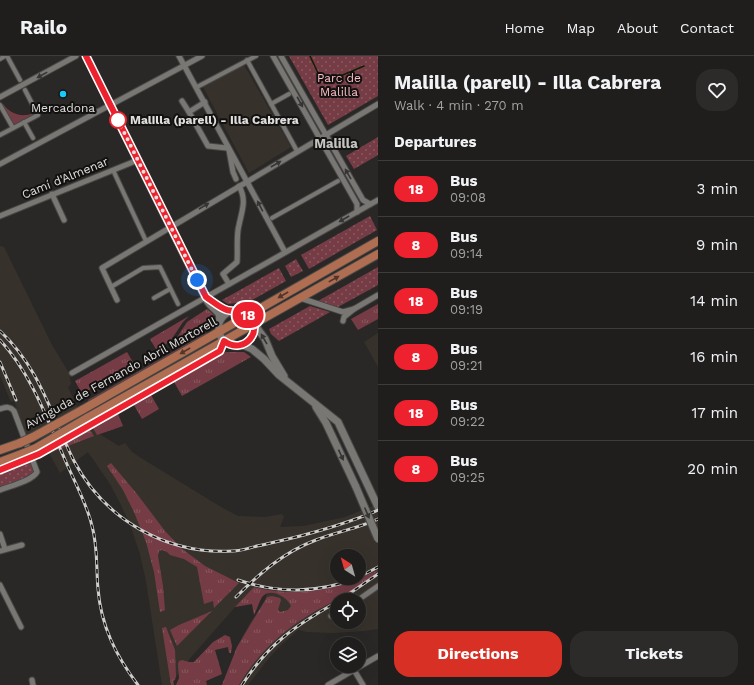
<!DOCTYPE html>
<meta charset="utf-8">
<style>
body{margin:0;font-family:"Work Sans",sans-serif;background:#2d2b29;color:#f1f3f6;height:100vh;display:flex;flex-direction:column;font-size:15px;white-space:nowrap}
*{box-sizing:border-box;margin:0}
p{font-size:13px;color:#a2a2a3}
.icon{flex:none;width:22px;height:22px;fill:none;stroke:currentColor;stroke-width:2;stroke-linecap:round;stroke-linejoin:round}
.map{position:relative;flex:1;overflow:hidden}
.sheet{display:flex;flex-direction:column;background:#201e1c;width:376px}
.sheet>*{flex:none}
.badge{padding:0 8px;border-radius:13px;font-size:14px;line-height:26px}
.needle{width:26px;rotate:323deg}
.fabs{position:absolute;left:330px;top:493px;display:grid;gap:8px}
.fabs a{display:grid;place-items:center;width:36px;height:36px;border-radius:50%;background:#201e1c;box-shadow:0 4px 16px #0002,0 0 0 1px #3d3c3b;font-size:20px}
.you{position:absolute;width:20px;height:20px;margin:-10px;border:3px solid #fff;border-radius:50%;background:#1a73e8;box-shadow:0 0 0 6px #1a73e833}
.map>.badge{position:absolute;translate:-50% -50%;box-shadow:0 0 0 2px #fff}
h2{padding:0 16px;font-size:15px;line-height:36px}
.round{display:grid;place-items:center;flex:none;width:42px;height:42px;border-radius:16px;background:#2d2b29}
.head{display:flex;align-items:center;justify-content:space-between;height:68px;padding:0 16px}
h1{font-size:19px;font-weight:700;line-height:30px}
.button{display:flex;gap:8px;margin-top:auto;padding:8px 16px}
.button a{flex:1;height:46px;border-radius:16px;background:#d93025;color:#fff;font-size:16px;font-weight:700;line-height:46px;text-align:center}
.button a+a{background:#2d2b29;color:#f1f3f6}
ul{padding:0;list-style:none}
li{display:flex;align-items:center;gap:12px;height:56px;padding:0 16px;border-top:1px solid #3d3c3b}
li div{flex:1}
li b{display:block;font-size:15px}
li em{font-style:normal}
li .badge{min-width:44px;font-weight:700;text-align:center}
header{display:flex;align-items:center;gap:24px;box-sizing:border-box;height:56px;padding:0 20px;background:#201e1c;border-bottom:1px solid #3d3c3b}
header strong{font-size:19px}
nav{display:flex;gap:22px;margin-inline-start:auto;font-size:14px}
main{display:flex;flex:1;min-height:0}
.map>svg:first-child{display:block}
</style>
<header>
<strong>Railo</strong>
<nav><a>Home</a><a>Map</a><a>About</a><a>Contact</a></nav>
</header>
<main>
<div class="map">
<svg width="378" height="629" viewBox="0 0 378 629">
<defs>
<pattern id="grass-tufts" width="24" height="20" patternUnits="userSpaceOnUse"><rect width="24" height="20" fill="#763c46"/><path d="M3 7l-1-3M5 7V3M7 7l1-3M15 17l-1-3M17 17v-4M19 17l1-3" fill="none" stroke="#895860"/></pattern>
<pattern id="park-dots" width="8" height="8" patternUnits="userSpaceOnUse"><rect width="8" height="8" fill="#763c46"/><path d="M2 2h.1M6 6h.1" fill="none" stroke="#895860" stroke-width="1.8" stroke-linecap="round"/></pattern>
</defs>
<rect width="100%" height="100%" fill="#2a2826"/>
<g fill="#36322b" fill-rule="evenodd">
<polygon points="244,9 291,91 249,117 203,31"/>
<path d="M0 190 4 191 52 289 69 317 71 328 68 331 75 347 86 363 101 379 119 390 125 387 132 396 141 402 221 451 238 460 265 461 282 458 284 461 280 471 304 470 345 461 375 449 378 451V573L364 575 334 577 307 576 298 574 280 590 269 602 248 629H222L237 591 250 567 265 545 267 536 235 551 192 600 173 625 174 629H162L146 525 140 498 131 471 121 449 110 428 88 396 60 417 36 374 27 379 14 345 11 346 0 320ZM337 500H359V522H337ZM337 544H359V566H337Z"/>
<polygon points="378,277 378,311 364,286"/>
</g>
<g fill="url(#grass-tufts)">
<path d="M3 48C8 55 16 60 26 59 29 59 33 57 35 57L34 59 14 69 13 68 2 49Z"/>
<polygon points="378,248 378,263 358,274 351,263"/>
<polygon points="207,253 214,259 212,265 208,269 169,291 176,283 187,266"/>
<polygon points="189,260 183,266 171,284 157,295 150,283"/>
<polygon points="206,277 208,278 89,346 88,344"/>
<polygon points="127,296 134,308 82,338 75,325"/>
<polygon points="226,296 244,296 251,301 182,340 174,326"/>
<polygon points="151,339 159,353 142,363 134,349"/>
<polygon points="118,358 123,370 97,379 93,372"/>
<polygon points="90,374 94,380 52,396"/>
<polygon points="111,407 137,438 165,475 181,492 205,510 239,527 214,552 213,545 204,548 197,511 184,503 170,499 167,496 162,494 159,495 158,500 163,530 165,554 160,556 154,516 146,486 134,456 123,434 107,410"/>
<path d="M378 514C365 530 332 546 314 556 283 574 256 599 239 629H222L237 591 267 541 272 540 280 542 281 544 278 554 280 556 288 554 291 550C287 540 269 531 262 541 259 546 257 553 254 559L252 548 235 551 254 531C299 542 337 534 378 514Z"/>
<polygon points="212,555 177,590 170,574 179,569"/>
<polygon points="166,571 175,594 176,620 175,624 173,625 174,629 171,629 162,572"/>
<polygon points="225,579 230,581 232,590 231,597 229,597 228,591 215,594 222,618 206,625 207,629 176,629 179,622 178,608 179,605 182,604 189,606 194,606 213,586"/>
</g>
<g fill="url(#park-dots)">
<polygon points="289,0 378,0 378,40 328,69"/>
<polygon points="378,81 378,99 354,113 346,100"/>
<polygon points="370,160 377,174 309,213 301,199"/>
<polygon points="296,203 303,215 291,221 285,210"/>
<polygon points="378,211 378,229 338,251 318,245"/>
<polygon points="279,212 286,225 245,248 236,247 228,248 222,244"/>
<polygon points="310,250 330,256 279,285 271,278 269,273"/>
<polygon points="31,404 35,415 33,421 0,433 0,415"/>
</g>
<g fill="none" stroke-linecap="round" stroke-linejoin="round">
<g stroke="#0f1e03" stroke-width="1.5">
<polyline points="310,0 318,17"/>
<polyline points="324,27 364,10"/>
</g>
<defs>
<g id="pedestrian">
<polyline points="7,0 20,24"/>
<polyline points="0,3 5,0"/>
<polyline points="247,4 297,95"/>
<polyline points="197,31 256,0"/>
<polyline points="271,48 289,38"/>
<polyline points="0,49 13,72"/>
<polyline points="24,66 33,82"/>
<polyline points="0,79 38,59 25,34"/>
<polyline points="113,114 146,185"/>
<polyline points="272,162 338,125"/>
<polyline points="111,231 143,212 160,211 178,248"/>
<polyline points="154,242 170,233"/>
</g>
<g id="minor">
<polyline points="179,0 285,196"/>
<polyline points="273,0 357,148 357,156"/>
<polyline points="281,0 363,144 370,148"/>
<polyline points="0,41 76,0"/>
<polyline points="182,45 189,56"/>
<polyline points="205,46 189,56 208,90 227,92 229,94 233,116 236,123"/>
<polyline points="0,108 202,0"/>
<polyline points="52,138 64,164"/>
<polyline points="0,160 138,104"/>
<path d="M229 228 223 218 237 206C238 195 236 179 239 169 242 154 247 144 239 130"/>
<polyline points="300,242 343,256 354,253"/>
<polyline points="117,244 102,212 378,48"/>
<polyline points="343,265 344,261 354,253 378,239"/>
<polyline points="72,317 378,144"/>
<path d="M0 353C6 351 10 350 14 355L37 416C32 425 10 430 0 434"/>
<polyline points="0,478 5,493"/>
<polyline points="0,495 22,489"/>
<polyline points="0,529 21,571"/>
<polyline points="358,544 378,530"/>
<polyline points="331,560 337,557"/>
<polyline points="354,614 363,629"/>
<polyline points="32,624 33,629"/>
<polyline points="328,629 378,600"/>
</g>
<g id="tertiary">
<path d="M86 0 202 235C204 239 206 243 208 246 211 251 216 253 219 258 221 263 218 268 219 273 219 283 227 290 237 290 242 290 247 287 250 283 266 263 230 240 219 267"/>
<polyline points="211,245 224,253 234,255"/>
<polyline points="254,268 265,283 272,300 284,320"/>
<polyline points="243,289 252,293 264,303 279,319 338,366 378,451"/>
<polyline points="316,351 326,367 356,431"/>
</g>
<g id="primary">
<polyline points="82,354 378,185"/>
<polyline points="87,362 378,198"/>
<polyline points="0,394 20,387"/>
<polyline points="0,406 24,397"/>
</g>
</defs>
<use href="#pedestrian" stroke="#484745" stroke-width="6"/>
<use href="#minor" stroke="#484745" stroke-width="7"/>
<use href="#tertiary" stroke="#484745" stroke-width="9"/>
<use href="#primary" stroke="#484745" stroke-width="10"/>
<use href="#pedestrian" stroke="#797774" stroke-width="4"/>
<use href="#minor" stroke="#797774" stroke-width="5"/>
<use href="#tertiary" stroke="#797774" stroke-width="7"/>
<use href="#primary" stroke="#af6d52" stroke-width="8"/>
<defs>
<g id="rail">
<path d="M0 275C40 312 51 359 74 405 105 464 167 499 233 495 241 495 249 492 257 490 272 487 288 483 304 479 329 472 354 465 378 454"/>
<path d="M0 284C32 319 47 363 66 406 75 427 87 448 92 470 98 491 96 512 98 533 101 570 116 600 138 629"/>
<polyline points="0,306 16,344"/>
<polyline points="359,521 378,511"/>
<path d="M238 524C276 537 318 538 356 522"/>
<path d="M236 541C260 517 284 496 316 484 337 476 358 472 378 463"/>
<polyline points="340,544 378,518"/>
<path d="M242 629C268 588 296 569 337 546"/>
</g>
</defs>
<use href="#rail" stroke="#cecdcc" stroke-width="3"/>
<use href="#rail" stroke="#121110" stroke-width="1.5" stroke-dasharray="4.5" stroke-linecap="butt"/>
<defs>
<polyline id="tertiary-bridge" points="356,431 378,483"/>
<g id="primary-bridge">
<polyline points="20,387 33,381 82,354"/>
<polyline points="24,397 36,392 87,362"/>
</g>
</defs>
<use href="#tertiary-bridge" stroke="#484745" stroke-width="9" stroke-linecap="butt"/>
<use href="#primary-bridge" stroke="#484745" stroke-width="10" stroke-linecap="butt"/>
<use href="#tertiary-bridge" stroke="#797774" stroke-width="7"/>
<use href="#primary-bridge" stroke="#af6d52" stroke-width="8"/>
</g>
<defs><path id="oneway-solid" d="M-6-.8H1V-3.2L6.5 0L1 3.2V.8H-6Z"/></defs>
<g fill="#363533">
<use href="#oneway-solid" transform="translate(42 19) rotate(151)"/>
<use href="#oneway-solid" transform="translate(300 46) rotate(61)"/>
<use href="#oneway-solid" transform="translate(276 108) rotate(-30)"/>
<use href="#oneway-solid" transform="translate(348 118) rotate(-120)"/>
<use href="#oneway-solid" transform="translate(204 150) rotate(-31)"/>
<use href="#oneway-solid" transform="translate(260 150) rotate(-118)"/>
<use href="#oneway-solid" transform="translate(344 163) rotate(150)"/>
<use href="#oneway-solid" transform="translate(264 283) rotate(-120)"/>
<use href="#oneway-solid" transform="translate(341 399) rotate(65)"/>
<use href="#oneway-solid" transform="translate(367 457) rotate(67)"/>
</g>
<g fill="#51362a">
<use href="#oneway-solid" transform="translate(334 223) rotate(-29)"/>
<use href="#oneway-solid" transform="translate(283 239) rotate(150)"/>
<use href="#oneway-solid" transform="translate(185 295) rotate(150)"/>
</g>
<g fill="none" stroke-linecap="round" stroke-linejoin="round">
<defs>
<path id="line" d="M0 414 39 398 171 323 220 295 224 285C244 300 265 274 248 259 242 254 235 256 227 254 220 252 212 245 206 241L86 0"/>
</defs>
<use href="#line" stroke="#fff" stroke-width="9"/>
<use href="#line" stroke="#ed222e" stroke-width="6"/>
<polyline stroke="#e0dfde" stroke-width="4" stroke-dasharray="0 7.2" points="118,64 197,224"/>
</g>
<circle fill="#17cafb" stroke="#121110" stroke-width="1.5" cx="63" cy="38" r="4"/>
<circle fill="#fff" stroke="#ed222e" stroke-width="2" cx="118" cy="64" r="8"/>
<g text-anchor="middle" stroke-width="4" stroke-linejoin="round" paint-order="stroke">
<g font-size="12" fill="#fcbfc7" stroke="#121110">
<text x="339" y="26">Parc de<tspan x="339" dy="14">Malilla</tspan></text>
</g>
<g font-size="12" fill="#e0dfde" stroke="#121110">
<text x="63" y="56">Mercadona</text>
</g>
<g font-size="12" font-weight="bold" fill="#e0dfde" stroke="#121110" text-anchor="start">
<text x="130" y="68">Malilla (parell) - Illa Cabrera</text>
</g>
<g font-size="12" fill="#e0dfde" stroke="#121110">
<text transform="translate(65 122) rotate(-22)" y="4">Camí d'Almenar</text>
<text transform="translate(121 317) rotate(-29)" y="4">Avinguda de Fernando Abril Martorell</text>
</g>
<g font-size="13" font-weight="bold" fill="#c6c4c1" stroke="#121110">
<text x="336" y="92">Malilla</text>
</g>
</g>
</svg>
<div class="fabs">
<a><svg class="needle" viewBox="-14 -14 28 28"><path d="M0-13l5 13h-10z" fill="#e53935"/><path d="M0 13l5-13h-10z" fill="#a2a2a3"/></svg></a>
<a><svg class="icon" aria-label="locate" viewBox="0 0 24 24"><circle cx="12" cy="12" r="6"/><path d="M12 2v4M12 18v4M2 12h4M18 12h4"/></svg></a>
<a><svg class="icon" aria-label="layers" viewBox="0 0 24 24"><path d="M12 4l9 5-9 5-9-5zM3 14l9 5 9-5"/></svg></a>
</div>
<div class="you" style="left:197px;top:224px"></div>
<b class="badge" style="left:248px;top:259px;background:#ed222e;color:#fff">18</b>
</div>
<section class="sheet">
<div class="head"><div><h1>Malilla (parell) - Illa Cabrera</h1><p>Walk · 4 min · 270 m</p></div><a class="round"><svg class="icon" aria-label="heart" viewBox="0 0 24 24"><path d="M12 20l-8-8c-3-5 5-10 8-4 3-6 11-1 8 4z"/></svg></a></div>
<h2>Departures</h2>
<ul>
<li><span class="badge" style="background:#ed222e;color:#fff">18</span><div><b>Bus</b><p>09:08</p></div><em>3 min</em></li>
<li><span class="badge" style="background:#ed222e;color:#fff">8</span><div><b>Bus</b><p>09:14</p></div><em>9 min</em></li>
<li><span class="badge" style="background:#ed222e;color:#fff">18</span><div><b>Bus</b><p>09:19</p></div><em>14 min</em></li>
<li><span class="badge" style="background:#ed222e;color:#fff">8</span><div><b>Bus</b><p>09:21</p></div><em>16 min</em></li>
<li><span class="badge" style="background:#ed222e;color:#fff">18</span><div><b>Bus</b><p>09:22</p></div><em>17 min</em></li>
<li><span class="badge" style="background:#ed222e;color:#fff">8</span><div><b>Bus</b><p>09:25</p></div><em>20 min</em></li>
</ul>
<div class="button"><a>Directions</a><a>Tickets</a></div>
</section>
</main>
